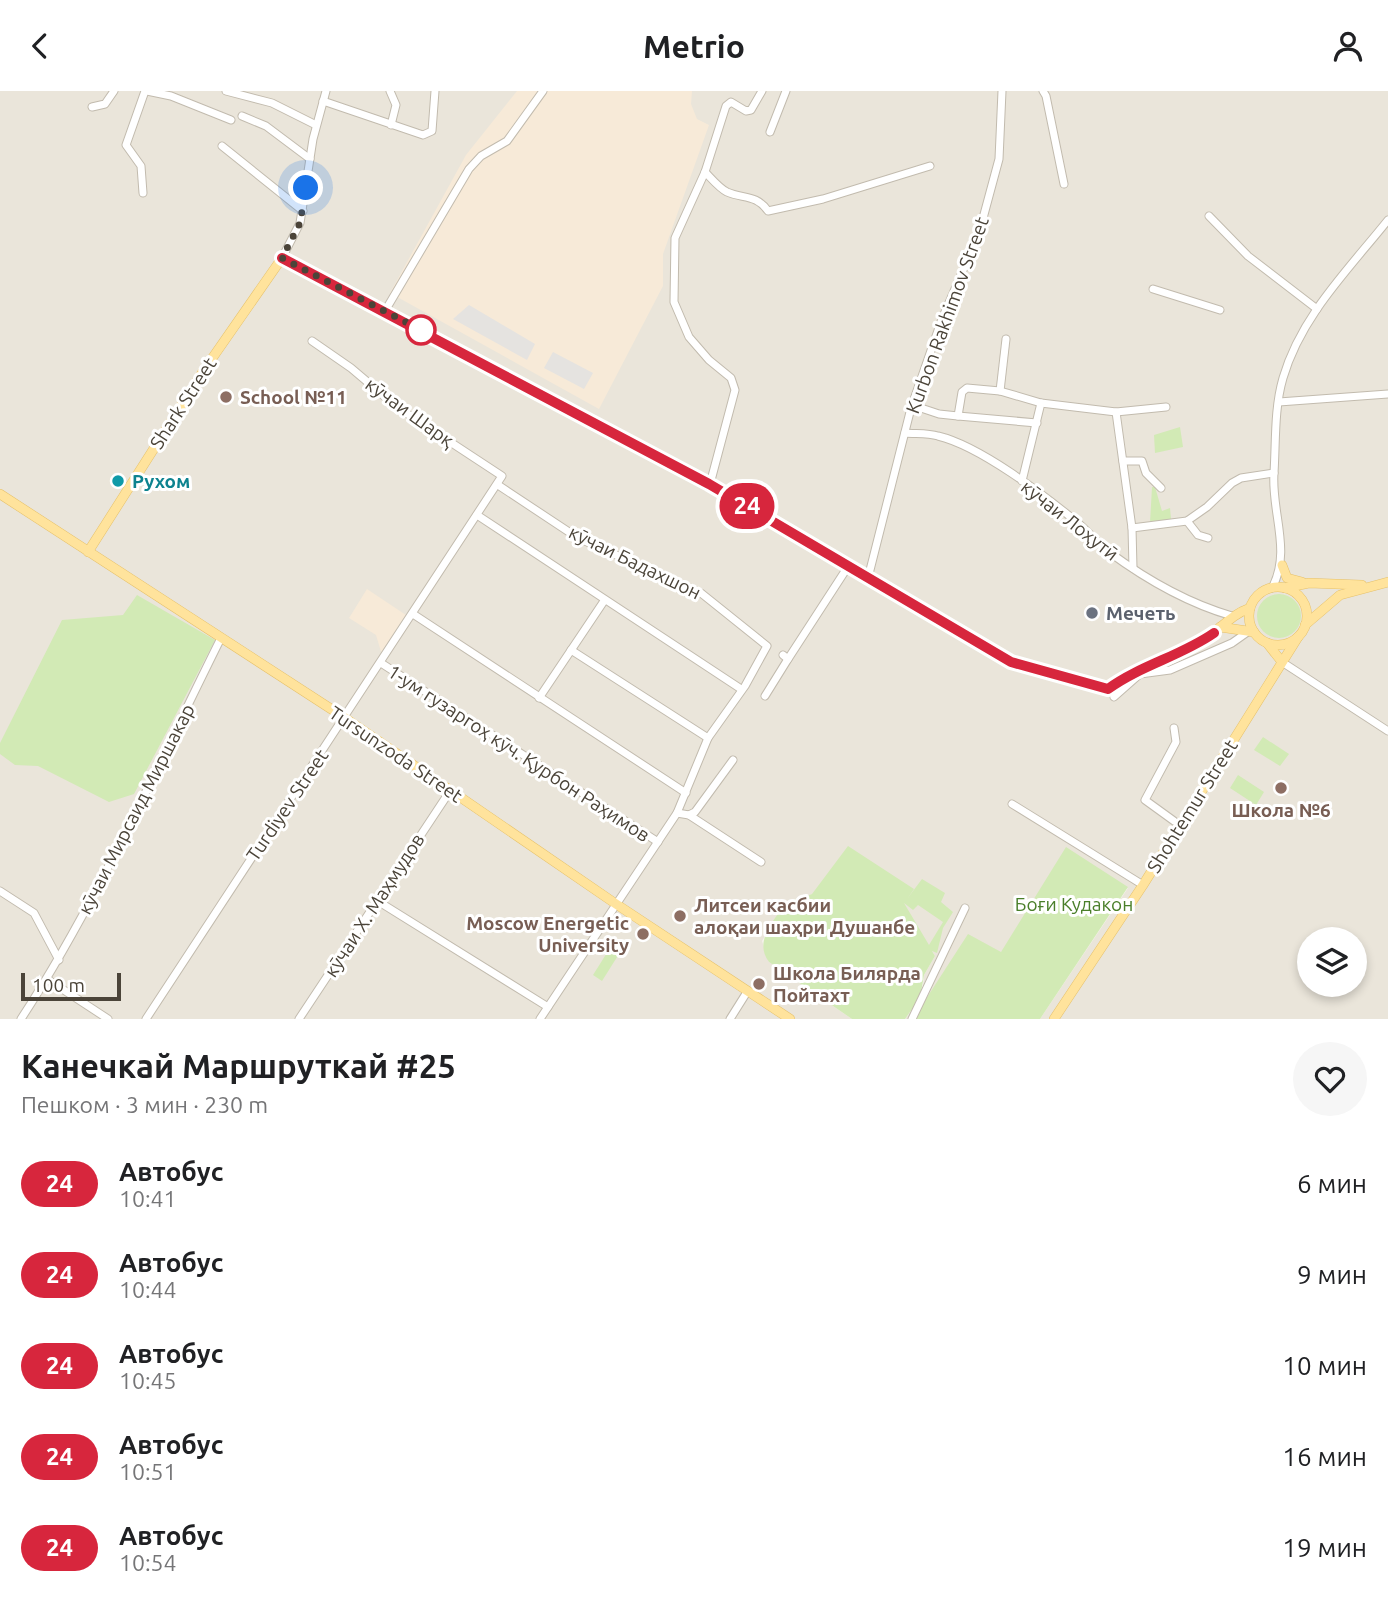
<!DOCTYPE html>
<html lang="ru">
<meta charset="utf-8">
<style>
body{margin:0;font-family:Ubuntu,sans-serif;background:#f6f6f6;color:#202124;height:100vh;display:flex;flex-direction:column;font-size:26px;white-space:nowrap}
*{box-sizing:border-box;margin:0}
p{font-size:23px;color:#757577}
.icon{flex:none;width:38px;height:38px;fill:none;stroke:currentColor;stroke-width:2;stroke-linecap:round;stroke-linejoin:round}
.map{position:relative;height:928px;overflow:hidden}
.drawer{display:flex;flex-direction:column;background:#fff;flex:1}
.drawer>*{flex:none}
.badge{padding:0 14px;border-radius:23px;font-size:24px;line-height:46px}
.fabs{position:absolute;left:1297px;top:836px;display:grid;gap:14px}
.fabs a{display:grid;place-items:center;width:70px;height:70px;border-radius:50%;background:#fff;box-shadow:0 4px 10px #0003;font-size:35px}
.scale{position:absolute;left:21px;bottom:18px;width:100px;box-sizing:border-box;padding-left:7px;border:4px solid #4b4439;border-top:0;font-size:19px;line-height:24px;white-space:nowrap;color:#4b4439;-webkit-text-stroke:5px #fff;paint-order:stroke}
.you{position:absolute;width:35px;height:35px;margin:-18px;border:5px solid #fff;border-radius:50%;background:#1a73e8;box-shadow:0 0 0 10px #1a73e833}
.map>.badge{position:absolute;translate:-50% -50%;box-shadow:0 0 0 4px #fff}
.round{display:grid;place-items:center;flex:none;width:74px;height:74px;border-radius:37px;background:#f6f6f6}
.head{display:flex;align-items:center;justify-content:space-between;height:119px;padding:0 21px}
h1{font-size:33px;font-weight:600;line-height:52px}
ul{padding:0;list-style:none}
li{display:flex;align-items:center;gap:21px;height:91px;padding:0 21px}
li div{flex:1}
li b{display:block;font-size:26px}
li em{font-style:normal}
li .badge{min-width:77px;font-weight:700;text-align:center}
header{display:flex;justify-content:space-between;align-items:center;height:91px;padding:0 21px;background:#fff;font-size:32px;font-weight:600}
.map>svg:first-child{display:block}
</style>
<header><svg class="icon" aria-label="back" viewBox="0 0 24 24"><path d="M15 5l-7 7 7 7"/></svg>Metrio<svg class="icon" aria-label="person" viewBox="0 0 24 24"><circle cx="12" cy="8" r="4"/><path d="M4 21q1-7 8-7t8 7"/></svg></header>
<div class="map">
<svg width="1388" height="928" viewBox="0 0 1388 928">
<rect width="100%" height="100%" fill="#f6f3ec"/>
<path fill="#eae5da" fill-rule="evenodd" d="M0 0H1388V928H1040L1128 797 1001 861 913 928H905L914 916 923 897 924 884 935 865 903 813 812 803 786 811 762 850 769 871 852 928H0ZM1309 849H1354V894H1309Z"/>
<g fill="#f7ead8">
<polygon points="517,0 692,0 691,13 697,28 709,34 663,163 663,195 599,318 390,202 466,64"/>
<polygon points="367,498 406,524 382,564 376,544 349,527"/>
</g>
<g fill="#d2eab5" fill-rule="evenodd">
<polygon points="1180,336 1183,356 1155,362 1154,344"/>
<polygon points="1152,396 1155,396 1162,420 1170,417 1171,428 1150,432"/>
<circle cx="1279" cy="525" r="22"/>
<polygon points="137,504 215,549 134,703 109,711 38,675 15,674 0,663 0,652 62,529 123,524"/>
<polygon points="1263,646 1289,663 1280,675 1254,659"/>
<polygon points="1238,684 1264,701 1256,714 1230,697"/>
<path d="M848 755 914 798 907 808 922 788 945 802 941 811 953 821 943 837 937 862 932 860 935 865 924 884 920 907 905 928H852L769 871C753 850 775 829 786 811L812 803ZM904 812 913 819 918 814 943 831 929 854Z"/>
<polygon points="1066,756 1128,796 1040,928 913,928 968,843 1001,861"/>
<polygon points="610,857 619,863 602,890 593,884"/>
</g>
<g fill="#e5e3e0">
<polygon points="469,214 535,253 527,269 453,228"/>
<polygon points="553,261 593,282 584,298 544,277"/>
</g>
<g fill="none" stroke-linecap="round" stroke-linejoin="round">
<defs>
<g id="minor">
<polyline points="147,0 171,5 231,29"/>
<polyline points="226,0 272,12 316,34"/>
<polyline points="390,0 396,14 391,34"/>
<polyline points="1043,0 1046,5 1064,93"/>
<polyline points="323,10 423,44 432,40 435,0"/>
<polyline points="92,16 105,13 114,0"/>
<polyline points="242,25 266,35 310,68"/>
<polyline points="770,41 786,0"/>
<polyline points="222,55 303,120"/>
<path d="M705 81C711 87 719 97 727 101 743 108 756 103 768 120L823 108 930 75"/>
<polyline points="143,102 141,75 126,54 145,0"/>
<polyline points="1209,125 1248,165 1317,218"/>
<polyline points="282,167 300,132 313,48 326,0"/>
<polyline points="1153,198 1220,219"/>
<polyline points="385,220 469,78 481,65 507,50 543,0"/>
<polyline points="1000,300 1006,248"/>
<polyline points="1279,311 1388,303"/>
<polyline points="912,314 939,323 958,325 962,301 967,297 1000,300 1041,312 1116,321 1166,316"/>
<polyline points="1116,321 1132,437 1133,477"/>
<polyline points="958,325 1037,332"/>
<path d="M905 342C916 343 928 342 938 345 980 355 1044 404 1078 432 1089 441 1098 453 1109 461 1147 489 1187 512 1232 525"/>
<polyline points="1123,370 1142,370 1146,382 1161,397"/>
<polyline points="1022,390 1041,312"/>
<polyline points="710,393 735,299 731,287 709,269 689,246 674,211 675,147 705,81 726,15 731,11 746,20 751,19 762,0"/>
<polyline points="498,394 578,447 701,502 767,555 745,595 708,647 677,722 540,928"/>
<polyline points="477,424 741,598"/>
<polyline points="1187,430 1198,444 1208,447"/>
<polyline points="1132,437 1187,430 1207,416 1232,392 1241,387 1274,382"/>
<polyline points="868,487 911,317 942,228 979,142 999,68 1002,0"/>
<path d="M1272 497C1292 460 1271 421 1274 382 1276 351 1274 318 1283 287 1301 225 1348 179 1388 129"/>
<polyline points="413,523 686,702"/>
<polyline points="571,559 708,647"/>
<polyline points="783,564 788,568 849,474"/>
<polyline points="1282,571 1388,640"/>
<polyline points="381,572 658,751"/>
<polyline points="765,605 788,568"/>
<polyline points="1114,606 1140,583 1170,579 1232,552 1249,540"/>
<polyline points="539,607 604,510"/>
<polyline points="1012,713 1143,794"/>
<polyline points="677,722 689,724 761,771"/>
<polyline points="689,724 695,721 733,669"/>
<polyline points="1174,730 1145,709 1176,651 1174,637"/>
<polyline points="0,800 34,822 59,869"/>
<polyline points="376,809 548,916"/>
<polyline points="47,888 108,928"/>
<path d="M21 928C99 808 157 675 221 547"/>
<polyline points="146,928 502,385 397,316 351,277 312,250"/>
<polyline points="299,928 450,700"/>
<polyline points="730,928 747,901"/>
<polyline points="912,928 965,817"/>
</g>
<g id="major">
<polyline points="0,403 345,627 616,813 790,928"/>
<path d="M88 461 204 279 282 167 710 393 1011 571 1108 598C1137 576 1171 569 1201 551 1219 540 1230 524 1250 517"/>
<polyline points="1282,474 1287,487 1302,491"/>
<circle cx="1278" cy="525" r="29"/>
<polyline points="1285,497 1309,492 1362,494"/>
<polyline points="1305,534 1340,504 1388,491"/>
<polyline points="1220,536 1254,541"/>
<polyline points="1267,552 1282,571"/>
<polyline points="1054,928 1143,794 1298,546"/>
</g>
</defs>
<use href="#minor" stroke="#c2bbae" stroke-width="9"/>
<use href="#major" stroke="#e6c16a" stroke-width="10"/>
<use href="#minor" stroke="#fff" stroke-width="7"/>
<use href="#major" stroke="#ffe39c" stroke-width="9"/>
</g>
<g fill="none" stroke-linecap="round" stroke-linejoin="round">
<defs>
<path id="line" d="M282 167 709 393 1011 571 1108 598C1141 574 1181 565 1214 542"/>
</defs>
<use href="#line" stroke="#fff" stroke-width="16"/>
<use href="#line" stroke="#d7263d" stroke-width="10"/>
<polyline stroke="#4b4439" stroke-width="7" stroke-dasharray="0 12.6" points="306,97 300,132 282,167 421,239"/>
</g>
<circle fill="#fff" stroke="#d7263d" stroke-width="3.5" cx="421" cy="239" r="14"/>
<g fill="#8d6e63" stroke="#fff" stroke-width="2.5">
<circle cx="226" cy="306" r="7"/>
<circle cx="1281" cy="697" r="7"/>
<circle cx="680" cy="825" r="7"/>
<circle cx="643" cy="843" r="7"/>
<circle cx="759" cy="893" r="7"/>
</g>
<circle fill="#0f9aa8" stroke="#fff" stroke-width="2.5" cx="118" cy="390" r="7"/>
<circle fill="#6b7280" stroke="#fff" stroke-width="2.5" cx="1092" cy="522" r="7"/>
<g text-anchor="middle" stroke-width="6" stroke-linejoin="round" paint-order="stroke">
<g font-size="19" fill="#4b4439" stroke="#fff">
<text transform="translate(947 224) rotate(-70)" y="7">Kurbon Rakhimov Street</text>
<text transform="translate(183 312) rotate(-57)" y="7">Shark Street</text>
<text transform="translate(410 321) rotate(36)" y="7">кӯчаи Шарқ</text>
<text transform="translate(1070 429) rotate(38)" y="7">кӯчаи Лоҳутӣ</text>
<text transform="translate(635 471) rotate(26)" y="7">кӯчаи Бадахшон</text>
<text transform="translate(519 662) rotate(33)" y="7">1-ум гузаргоҳ кӯч. Қурбон Раҳимов</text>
<text transform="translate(396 663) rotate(34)" y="7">Tursunzoda Street</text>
<text transform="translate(287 714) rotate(-56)" y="7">Turdiyev Street</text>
<text transform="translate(1192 715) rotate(-58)" y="7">Shohtemur Street</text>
<text transform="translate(136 718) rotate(-63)" y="7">кӯчаи Мирсаид Миршакар</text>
<text transform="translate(374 814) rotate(-57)" y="7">кӯчаи Х. Маҳмудов</text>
</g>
<g font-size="19" font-weight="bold" fill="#785e54" stroke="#fff" text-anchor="start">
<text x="240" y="313">School №11</text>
<text x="1281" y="726" text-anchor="middle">Школа №6</text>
<text x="694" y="821">Литсеи касбии<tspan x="694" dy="22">алоқаи шаҳри Душанбе</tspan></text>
<text x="629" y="839" text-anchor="end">Moscow Energetic<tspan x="629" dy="22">University</tspan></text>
<text x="773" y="889">Школа Билярда<tspan x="773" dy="22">Пойтахт</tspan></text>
</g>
<g font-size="19" font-weight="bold" fill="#0d838f" stroke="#fff" text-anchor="start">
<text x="132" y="397">Рухом</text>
</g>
<g font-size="19" font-weight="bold" fill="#5b616d" stroke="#fff" text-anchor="start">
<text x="1106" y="529">Мечеть</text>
</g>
<g font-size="19" fill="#4a7f2a" stroke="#fff">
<text x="1074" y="820">Боғи Кудакон</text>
</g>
</g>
</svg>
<div class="fabs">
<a><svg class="icon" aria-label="layers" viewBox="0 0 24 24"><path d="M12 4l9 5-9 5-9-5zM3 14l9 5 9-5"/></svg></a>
</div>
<div class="scale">100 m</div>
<div class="you" style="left:306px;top:97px"></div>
<b class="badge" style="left:747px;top:415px;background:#d7263d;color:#fff">24</b>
</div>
<section class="drawer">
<div class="head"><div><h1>Канечкай Маршруткай #25</h1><p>Пешком · 3 мин · 230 m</p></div><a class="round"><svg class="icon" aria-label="heart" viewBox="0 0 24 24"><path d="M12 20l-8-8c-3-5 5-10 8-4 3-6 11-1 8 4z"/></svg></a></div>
<ul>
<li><span class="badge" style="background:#d7263d;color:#fff">24</span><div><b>Автобус</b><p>10:41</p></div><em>6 мин</em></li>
<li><span class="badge" style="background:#d7263d;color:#fff">24</span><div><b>Автобус</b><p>10:44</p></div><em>9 мин</em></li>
<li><span class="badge" style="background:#d7263d;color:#fff">24</span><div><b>Автобус</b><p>10:45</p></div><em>10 мин</em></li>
<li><span class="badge" style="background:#d7263d;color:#fff">24</span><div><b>Автобус</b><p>10:51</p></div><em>16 мин</em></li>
<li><span class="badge" style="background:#d7263d;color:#fff">24</span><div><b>Автобус</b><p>10:54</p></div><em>19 мин</em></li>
</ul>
</section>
